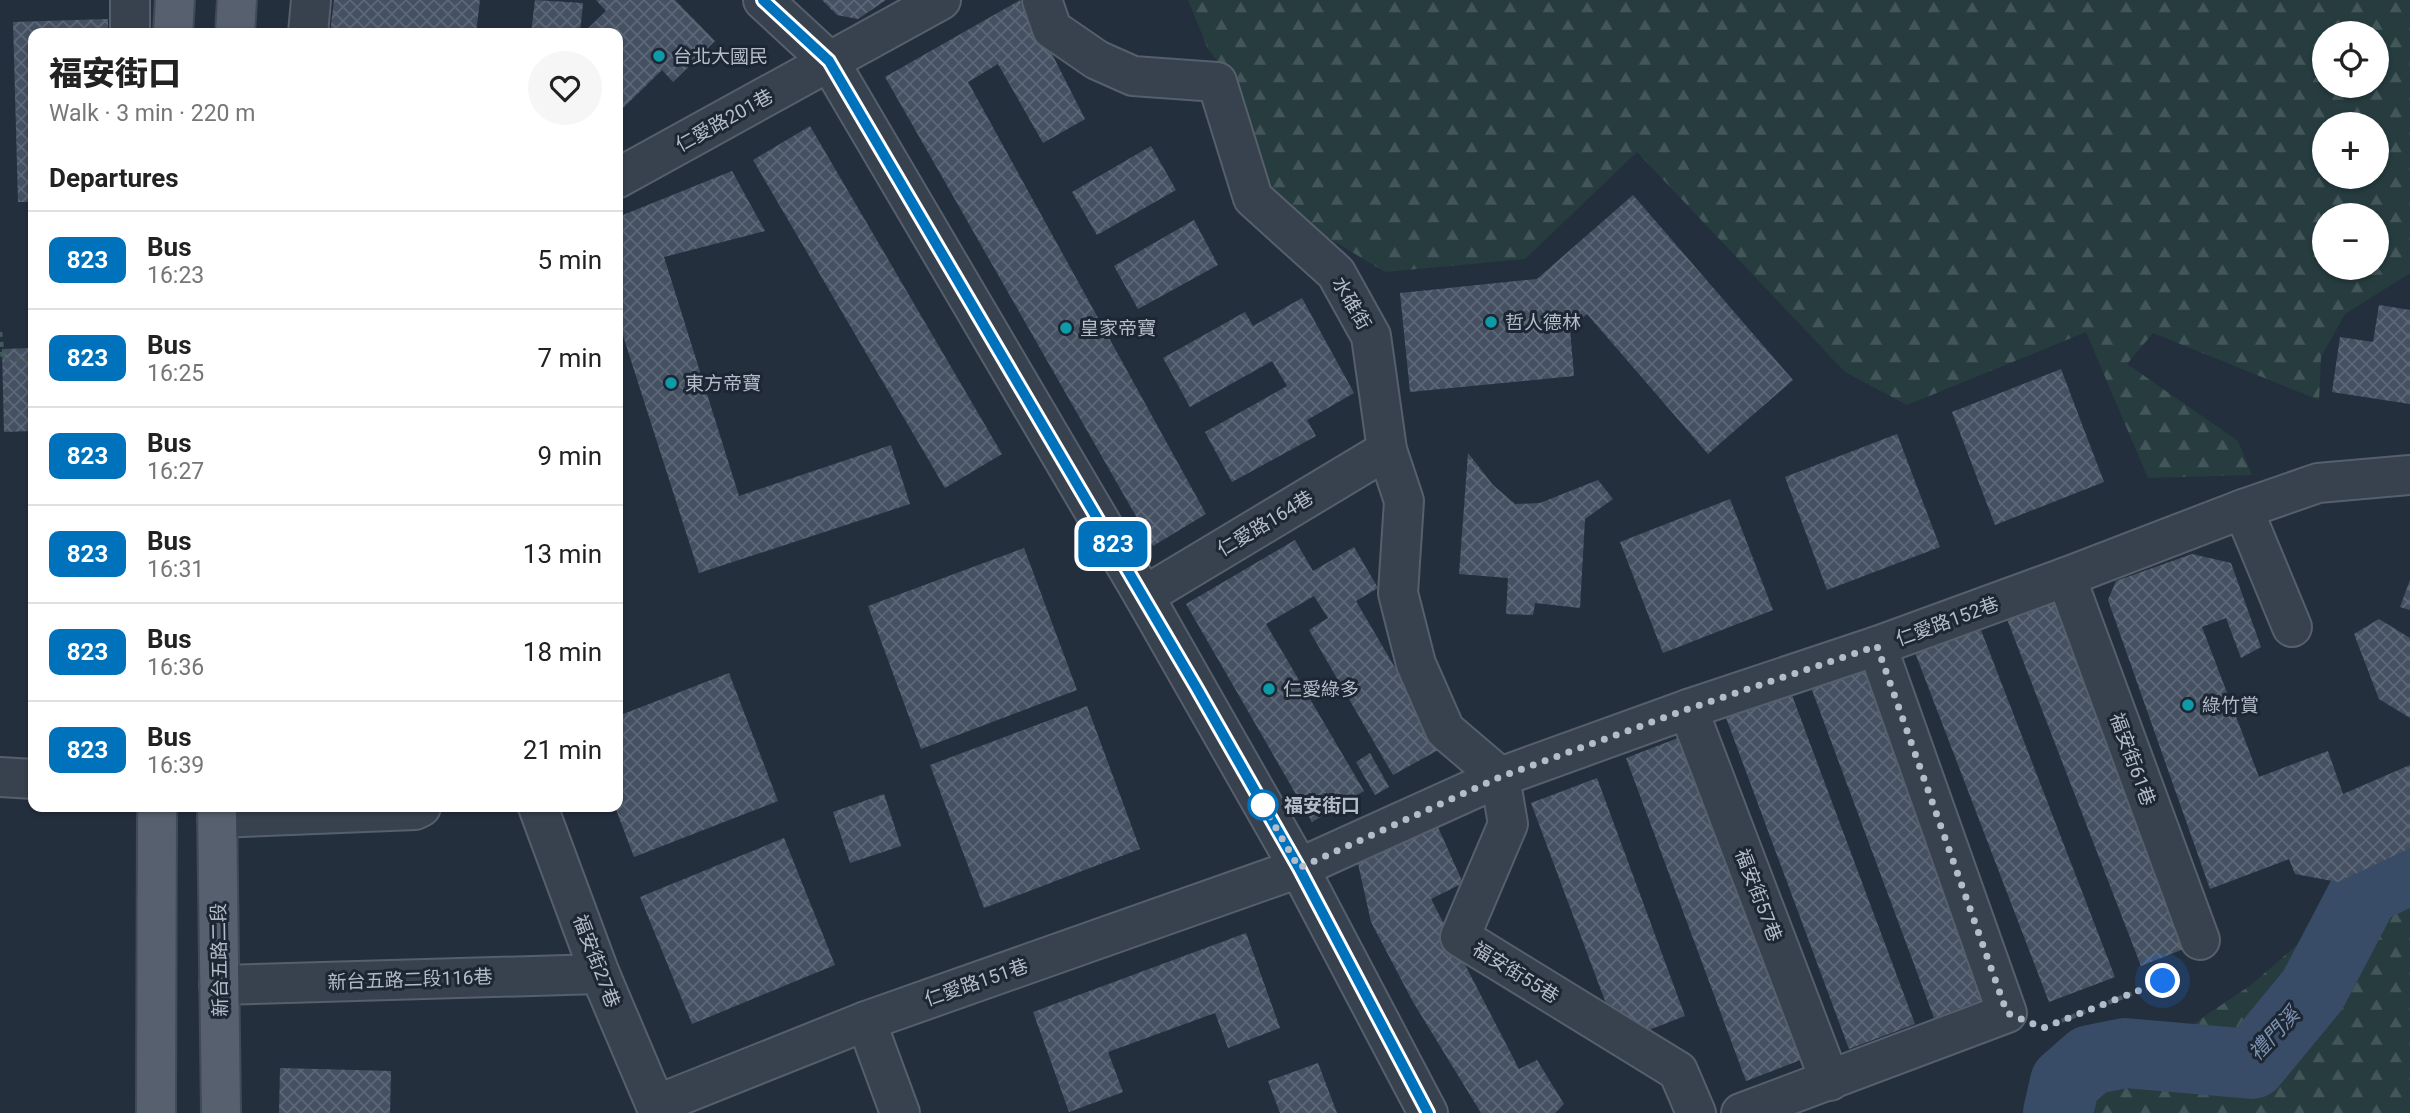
<!DOCTYPE html>
<meta charset="utf-8">
<style>
body{margin:0;font-family:Roboto,"Noto Sans TC",sans-serif;background:#f6f6f6;color:#222;height:100vh;display:flex;flex-direction:column;font-size:26px;white-space:nowrap}
*{box-sizing:border-box;margin:0}
p{font-size:23px;color:#767676}
.icon{flex:none;width:38px;height:38px;fill:none;stroke:currentColor;stroke-width:2;stroke-linecap:round;stroke-linejoin:round}
.map{position:relative;flex:1;overflow:hidden}
.side{position:absolute;left:28px;top:28px;width:595px;height:784px;display:flex;flex-direction:column;background:#fff;border-radius:14px;box-shadow:0 2px 5px #0004}
.side>*{flex:none}
.badge{padding:0 14px;border-radius:10px;font-size:24px;line-height:46px}
.controls{position:absolute;left:2312px;top:21px;display:grid;gap:14px}
.controls a{display:grid;place-items:center;width:77px;height:77px;border-radius:50%;background:#fff;box-shadow:0 2px 5px #0004;font-size:35px}
.you{position:absolute;width:35px;height:35px;margin:-18px;border:5px solid #fff;border-radius:50%;background:#1a73e8;box-shadow:0 0 0 10px #1a73e833}
.map>.badge{position:absolute;translate:-50% -50%;box-shadow:0 0 0 4px #fff}
h2{padding:0 21px;font-size:26px;line-height:63px}
.round{display:grid;place-items:center;flex:none;width:74px;height:74px;border-radius:37px;background:#f6f6f6}
.overview{display:flex;align-items:center;justify-content:space-between;height:119px;padding:0 21px}
h1{font-size:33px;font-weight:800;line-height:52px}
ul{padding:0;list-style:none}
li{display:flex;align-items:center;gap:21px;height:98px;padding:0 21px;border-top:2px solid #e0e0e0}
li div{flex:1}
li b{display:block;font-size:26px}
li em{font-style:normal}
li .badge{min-width:77px;font-weight:700;text-align:center}
.map>svg:first-child{display:block}
</style>
<div class="map">
<svg width="2410" height="1113" viewBox="0 0 2410 1113">
<defs>
<pattern id="forest-firs" width="22" height="20" patternUnits="userSpaceOnUse" patternTransform="scale(1.75)"><rect width="22" height="20" fill="#263c3f"/><path d="M5 1l3.5 6h-7zM16 11l3.5 6h-7z" fill="#435659"/></pattern>
<pattern id="building-cross-hatch" width="8" height="8" patternUnits="userSpaceOnUse" patternTransform="scale(1.75)"><rect width="8" height="8" fill="#455162"/><path d="M0 0l8 8M0 8l8-8" fill="none" stroke="#5d6877"/></pattern>
</defs>
<rect width="100%" height="100%" fill="#242f3e"/>
<g fill="url(#forest-firs)" fill-rule="evenodd">
<path d="M1188 0H2410V273L2345 314 2321 357 2319 400 2153 333 2127 364 2238 441 2252 475 2148 478 2086 332 1907 405 1845 372 1637 152 1525 259 1385 272 1279 208 1256 166 1234 81 1208 49ZM2324 33H2376V86H2324ZM2324 124H2376V177H2324ZM2324 215H2376V268H2324Z"/>
<polygon points="2410,903 2410,1113 2026,1113 2047,1066 2094,1040 2193,1024 2251,985 2298,944"/>
</g>
<g fill="none" stroke-linecap="round" stroke-linejoin="round">
<polyline stroke="#394c67" stroke-width="70" points="2058,1113 2065,1082 2090,1060 2125,1053 2252,1064 2313,990 2365,891 2410,869"/>
</g>
<g fill="url(#building-cross-hatch)">
<polygon points="334,0 480,0 476,33 330,33"/>
<polygon points="535,0 583,3 580,33 531,33"/>
<polygon points="596,0 675,0 715,41 673,82 662,70 623,108 618,103 618,33 583,33 606,11"/>
<polygon points="822,0 886,0 858,19 837,15"/>
<polygon points="1020,0 1031,29 1053,56 1085,119 1043,143 998,64 968,82 1206,514 1153,546 885,77"/>
<polygon points="108,19 108,33 33,33 33,202 18,202 13,22"/>
<polygon points="810,126 1002,454 945,488 753,160"/>
<polygon points="1151,146 1176,190 1097,235 1072,192"/>
<polygon points="732,171 765,231 664,257 739,496 891,445 910,504 699,573 618,320 618,217"/>
<polygon points="1633,195 1793,380 1708,454 1587,314 1570,329 1574,376 1410,392 1400,293 1537,279"/>
<polygon points="1194,220 1218,265 1138,309 1114,266"/>
<polygon points="1302,298 1354,393 1307,420 1316,436 1232,482 1205,432 1287,386 1272,361 1190,407 1163,358 1245,312 1253,326"/>
<polygon points="2379,305 2410,310 2410,404 2332,392 2340,337 2373,342"/>
<polygon points="33,348 33,431 4,432 2,349"/>
<polygon points="2061,369 2104,482 1995,525 1952,412"/>
<polygon points="1897,434 1940,547 1827,590 1785,477"/>
<polygon points="1468,453 1493,485 1515,504 1540,503 1598,480 1613,499 1585,519 1580,608 1535,603 1533,615 1506,614 1508,578 1459,574"/>
<polygon points="1730,499 1773,610 1663,653 1620,542"/>
<polygon points="1295,540 1313,571 1354,547 1378,588 1356,601 1442,748 1393,775 1309,630 1328,618 1314,596 1266,624 1364,791 1312,822 1186,604"/>
<polygon points="1024,548 1077,690 921,749 868,606"/>
<polygon points="2192,554 2231,563 2261,647 2241,658 2226,618 2202,627 2259,777 2328,751 2343,794 2410,765 2410,848 2338,882 2295,874 2289,859 2210,889 2108,600 2116,581"/>
<polygon points="2410,580 2410,610 2400,607"/>
<polygon points="2071,589 2206,940 2141,966 2005,614"/>
<polygon points="2379,619 2410,638 2410,718 2379,699 2354,634"/>
<polygon points="1979,625 2115,977 2049,1002 1914,650"/>
<polygon points="1875,658 2000,993 1934,1018 1809,682"/>
<polygon points="729,673 778,801 634,857 615,807 618,807 618,716"/>
<polygon points="1790,690 1915,1024 1849,1049 1725,715"/>
<polygon points="1087,706 1140,849 984,908 930,765"/>
<polygon points="1691,733 1811,1056 1746,1081 1626,758"/>
<polygon points="1370,753 1389,787 1375,795 1356,762"/>
<polygon points="1597,778 1685,1016 1620,1041 1531,803"/>
<polygon points="884,794 901,846 850,863 833,812"/>
<polygon points="1437,825 1463,883 1431,899 1519,1069 1537,1060 1564,1104 1555,1113 1481,1113 1413,1002 1371,922 1357,859"/>
<polygon points="784,838 835,965 692,1024 640,897"/>
<polygon points="1246,933 1280,1028 1228,1048 1215,1013 1108,1052 1123,1092 1069,1112 1033,1012"/>
<polygon points="1318,1063 1337,1113 1280,1113 1268,1081"/>
<polygon points="280,1068 391,1071 390,1113 279,1113"/>
</g>
<g fill="none" stroke-linecap="round" stroke-linejoin="round">
<defs>
<g id="minor">
<polyline points="130,0 130,33"/>
<polyline points="763,0 829,61 1144,596 1299,868 1428,1113"/>
<polyline points="1042,0 1052,29 1097,60 1133,76 1217,82 1253,198 1336,273 1371,336 1387,450 1404,501 1398,593 1416,664 1445,730 1500,777 1508,824 1460,937 1678,1071 1696,1113"/>
<polyline points="308,33 311,0"/>
<polyline points="618,178 941,0"/>
<polyline points="2243,509 2318,483 2410,475"/>
<polyline points="2066,577 2200,940"/>
<polyline points="1144,596 1387,450"/>
<polyline points="1688,709 1830,1081"/>
<polyline points="0,777 33,779"/>
<polyline points="538,807 600,974 659,1113"/>
<polyline points="217,818 415,810 421,807"/>
<polyline points="219,985 600,974"/>
<polyline points="866,1021 900,1113"/>
<polyline points="656,1105 866,1021 1299,868 1500,777 1688,709 1877,646 2066,577 2243,509 2292,627"/>
<polyline points="1741,1113 2007,1013 1877,646"/>
</g>
<g id="major">
<polyline points="173,33 175,0"/>
<polyline points="235,33 237,0"/>
<polyline points="217,807 221,1113"/>
<polyline points="156,1113 157,807"/>
</g>
</defs>
<use href="#minor" stroke="#565f6c" stroke-width="42"/>
<use href="#major" stroke="#414a57" stroke-width="42"/>
<g stroke="#44595c" stroke-width="4.5" stroke-dasharray="5 5" stroke-linecap="butt">
<polyline points="0,332 3,360 33,359"/>
<polyline points="2043,1028 2182,974"/>
</g>
<use href="#minor" stroke="#38414e" stroke-width="38"/>
<use href="#major" stroke="#56606e" stroke-width="38"/>
</g>
<g fill="none" stroke-linecap="round" stroke-linejoin="round">
<defs>
<polyline id="line" points="763,0 829,61 1196,687 1299,868 1428,1113"/>
</defs>
<use href="#line" stroke="#fff" stroke-width="16"/>
<use href="#line" stroke="#0072bc" stroke-width="10"/>
<polyline stroke="#b4bcc9" stroke-width="7" stroke-dasharray="0 12.6" points="1263,805 1260,800 1299,868 1500,777 1688,709 1877,646 2007,1013 2043,1028 2163,981"/>
</g>
<g fill="#0f9aa8" stroke="#1d2633" stroke-width="2.5">
<circle cx="659" cy="56" r="7"/>
<circle cx="1491" cy="322" r="7"/>
<circle cx="1066" cy="328" r="7"/>
<circle cx="671" cy="383" r="7"/>
<circle cx="1269" cy="689" r="7"/>
<circle cx="2188" cy="705" r="7"/>
</g>
<circle fill="#fff" stroke="#0072bc" stroke-width="3.5" cx="1263" cy="805" r="14"/>
<g text-anchor="middle" stroke-width="6" stroke-linejoin="round" paint-order="stroke">
<g font-size="19" fill="#b4bcc9" stroke="#1d2633" text-anchor="start">
<text x="673" y="63">台北大國民</text>
<text x="1505" y="329">哲人德林</text>
<text x="1080" y="335">皇家帝寶</text>
<text x="685" y="390">東方帝寶</text>
<text x="1283" y="696">仁愛綠多</text>
<text x="2202" y="712">綠竹賞</text>
</g>
<g font-size="19" fill="#b4bcc9" stroke="#1d2633">
<text transform="translate(724 120) rotate(-29)" y="7">仁愛路201巷</text>
<text transform="translate(1352 303) rotate(60)" y="7">水碓街</text>
<text transform="translate(1265 523) rotate(-31)" y="7">仁愛路164巷</text>
<text transform="translate(1947 621) rotate(-20)" y="7">仁愛路152巷</text>
<text transform="translate(2133 759) rotate(70)" y="7">福安街61巷</text>
<text transform="translate(1759 895) rotate(69)" y="7">福安街57巷</text>
<text transform="translate(219 960) rotate(-91)" y="7">新台五路二段</text>
<text transform="translate(597 961) rotate(69)" y="7">福安街27巷</text>
<text transform="translate(1516 972) rotate(32)" y="7">福安街55巷</text>
<text transform="translate(410 979) rotate(-2)" y="7">新台五路二段116巷</text>
<text transform="translate(976 982) rotate(-19)" y="7">仁愛路151巷</text>
</g>
<g font-size="19" font-weight="bold" fill="#b4bcc9" stroke="#1d2633" text-anchor="start">
<text x="1284" y="812">福安街口</text>
</g>
<g font-size="21" font-style="italic" fill="#7c92b1" stroke="#1d2633">
<text transform="translate(2274 1034) rotate(-47)" y="7">禮門溪</text>
</g>
</g>
</svg>
<div class="controls">
<a><svg class="icon" aria-label="locate" viewBox="0 0 24 24"><circle cx="12" cy="12" r="6"/><path d="M12 2v4M12 18v4M2 12h4M18 12h4"/></svg></a>
<a>+</a>
<a>−</a>
</div>
<div class="you" style="left:2163px;top:981px"></div>
<b class="badge" style="left:1113px;top:544px;background:#0072bc;color:#fff">823</b>
<section class="side">
<div class="overview"><div><h1>福安街口</h1><p>Walk · 3 min · 220 m</p></div><a class="round"><svg class="icon" aria-label="heart" viewBox="0 0 24 24"><path d="M12 20l-8-8c-3-5 5-10 8-4 3-6 11-1 8 4z"/></svg></a></div>
<h2>Departures</h2>
<ul>
<li><span class="badge" style="background:#0072bc;color:#fff">823</span><div><b>Bus</b><p>16:23</p></div><em>5 min</em></li>
<li><span class="badge" style="background:#0072bc;color:#fff">823</span><div><b>Bus</b><p>16:25</p></div><em>7 min</em></li>
<li><span class="badge" style="background:#0072bc;color:#fff">823</span><div><b>Bus</b><p>16:27</p></div><em>9 min</em></li>
<li><span class="badge" style="background:#0072bc;color:#fff">823</span><div><b>Bus</b><p>16:31</p></div><em>13 min</em></li>
<li><span class="badge" style="background:#0072bc;color:#fff">823</span><div><b>Bus</b><p>16:36</p></div><em>18 min</em></li>
<li><span class="badge" style="background:#0072bc;color:#fff">823</span><div><b>Bus</b><p>16:39</p></div><em>21 min</em></li>
</ul>
</section>
</div>
